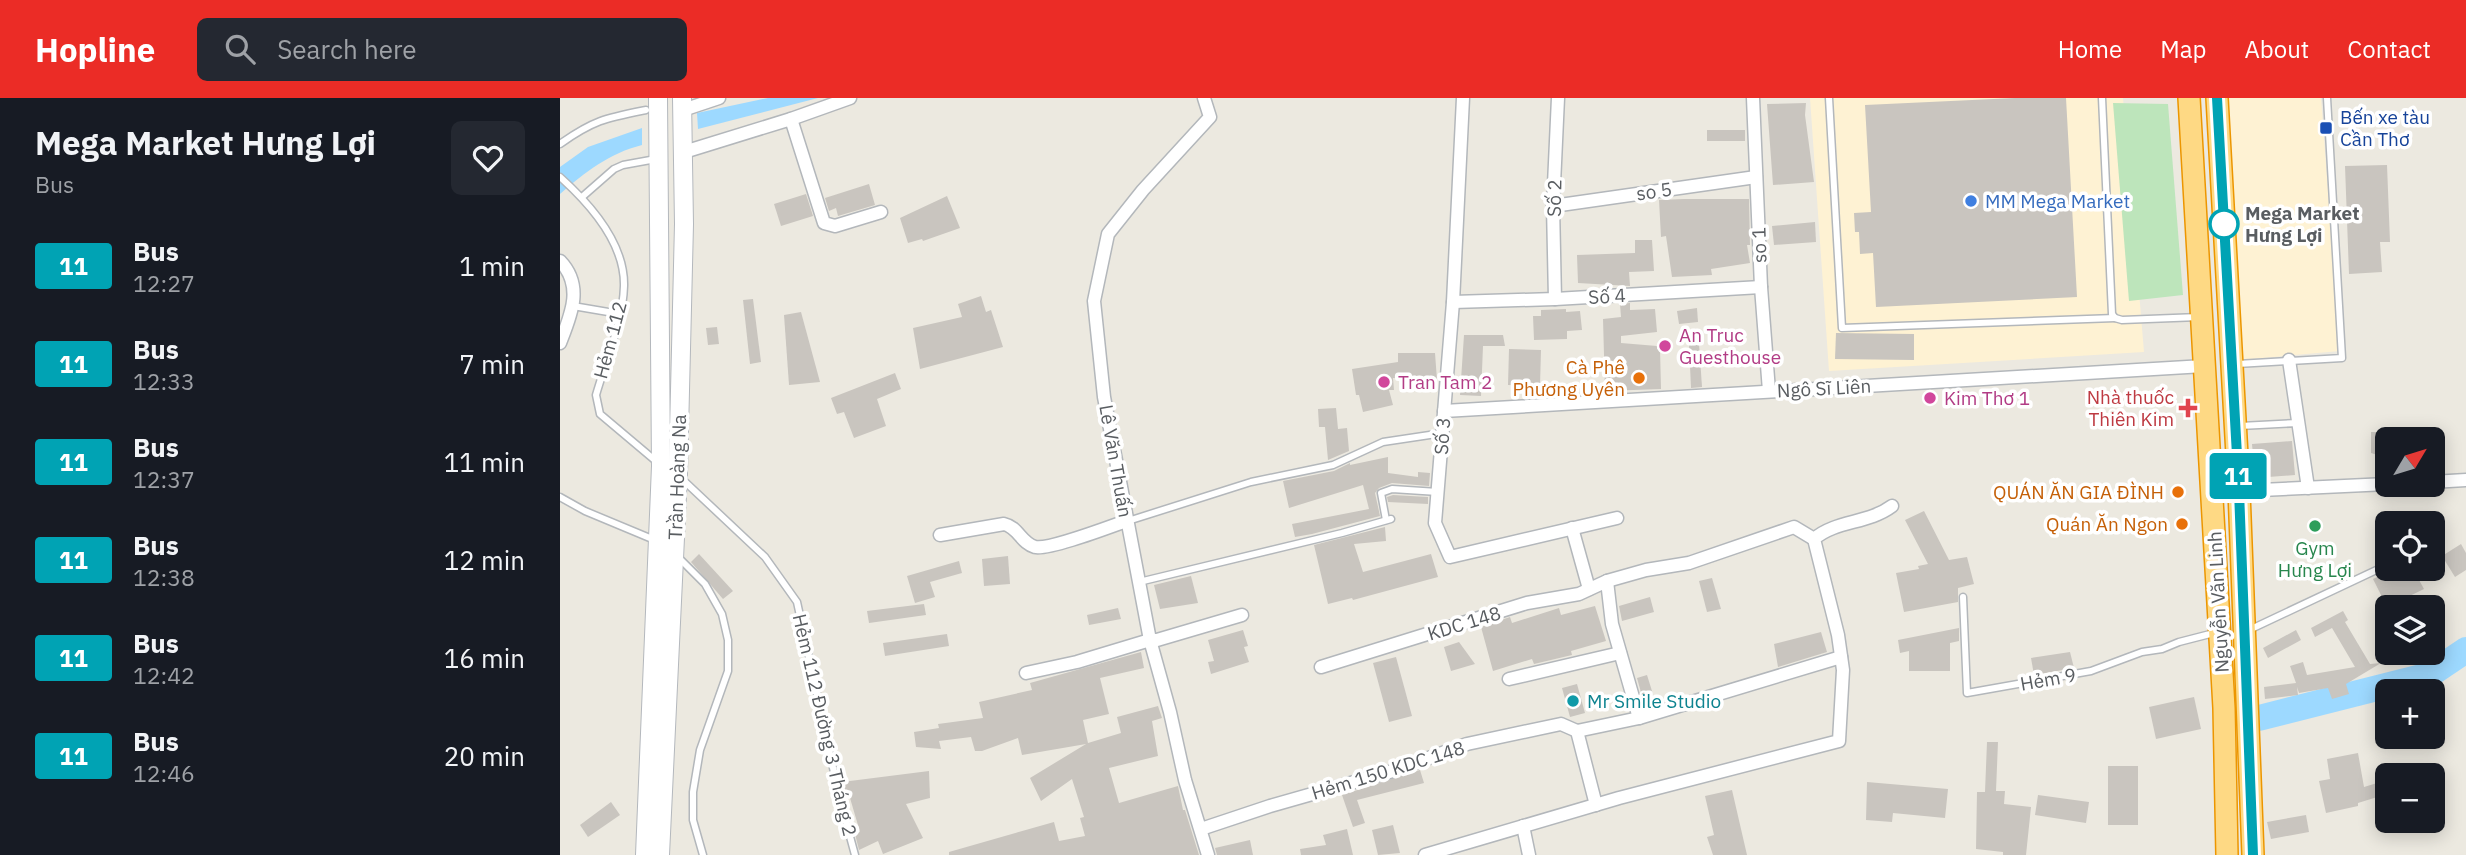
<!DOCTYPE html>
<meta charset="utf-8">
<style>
body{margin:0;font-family:"IBM Plex Sans",sans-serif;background:#242831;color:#f1f3f6;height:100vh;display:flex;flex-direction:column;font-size:26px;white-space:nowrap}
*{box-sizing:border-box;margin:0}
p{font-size:23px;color:#9ea1a6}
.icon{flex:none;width:38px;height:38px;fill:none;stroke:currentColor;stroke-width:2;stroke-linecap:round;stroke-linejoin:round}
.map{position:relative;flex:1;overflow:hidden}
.side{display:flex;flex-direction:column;background:#171b24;width:560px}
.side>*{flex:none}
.badge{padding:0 14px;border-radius:5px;font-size:24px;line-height:46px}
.needle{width:46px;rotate:52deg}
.buttons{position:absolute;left:1815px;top:329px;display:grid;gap:14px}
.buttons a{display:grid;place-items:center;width:70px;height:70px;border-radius:10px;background:#171b24;box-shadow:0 4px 18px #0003;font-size:35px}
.map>.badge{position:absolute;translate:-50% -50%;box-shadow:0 0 0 4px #fff}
.round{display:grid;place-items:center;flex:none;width:74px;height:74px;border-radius:10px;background:#242831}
.headline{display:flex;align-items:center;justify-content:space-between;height:119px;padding:0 35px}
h1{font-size:33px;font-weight:700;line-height:52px}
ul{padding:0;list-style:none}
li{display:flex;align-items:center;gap:21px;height:98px;padding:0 35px}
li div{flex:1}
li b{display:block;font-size:26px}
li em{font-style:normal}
li .badge{min-width:77px;font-weight:700;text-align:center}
header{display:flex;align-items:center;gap:42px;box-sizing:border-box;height:98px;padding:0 35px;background:#eb2c26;color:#fff}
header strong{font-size:33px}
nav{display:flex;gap:38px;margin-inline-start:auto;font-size:24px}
.search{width:490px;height:63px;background:#242831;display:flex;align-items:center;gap:18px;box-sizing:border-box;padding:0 24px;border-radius:10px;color:#9ea1a6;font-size:26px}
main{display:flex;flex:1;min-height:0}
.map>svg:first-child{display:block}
</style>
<header>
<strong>Hopline</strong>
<div class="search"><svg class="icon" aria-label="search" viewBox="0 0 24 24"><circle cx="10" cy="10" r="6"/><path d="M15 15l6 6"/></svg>Search here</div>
<nav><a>Home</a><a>Map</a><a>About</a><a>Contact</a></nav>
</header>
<main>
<section class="side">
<div class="headline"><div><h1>Mega Market Hưng Lợi</h1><p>Bus</p></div><a class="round"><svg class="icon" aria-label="heart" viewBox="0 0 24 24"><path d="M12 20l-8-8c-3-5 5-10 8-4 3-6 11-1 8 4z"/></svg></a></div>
<ul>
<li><span class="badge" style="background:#00a3b4;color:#fff">11</span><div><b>Bus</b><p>12:27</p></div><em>1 min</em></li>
<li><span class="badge" style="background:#00a3b4;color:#fff">11</span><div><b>Bus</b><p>12:33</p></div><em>7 min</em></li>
<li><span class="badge" style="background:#00a3b4;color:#fff">11</span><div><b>Bus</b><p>12:37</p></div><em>11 min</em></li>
<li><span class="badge" style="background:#00a3b4;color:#fff">11</span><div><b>Bus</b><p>12:38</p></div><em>12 min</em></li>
<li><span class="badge" style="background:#00a3b4;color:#fff">11</span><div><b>Bus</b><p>12:42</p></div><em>16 min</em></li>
<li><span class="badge" style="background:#00a3b4;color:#fff">11</span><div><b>Bus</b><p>12:46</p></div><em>20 min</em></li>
</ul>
</section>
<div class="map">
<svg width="1906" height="757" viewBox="0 0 1906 757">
<rect width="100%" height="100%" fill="#ece9e0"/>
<g fill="#fef2d3">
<polygon points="1250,0 1563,0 1584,254 1269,273"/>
<polygon points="1666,0 1761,0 1780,253 1679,262"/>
</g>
<polygon fill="#bde5bb" points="1553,5 1608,6 1623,197 1569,203"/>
<g fill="#9dd9ff">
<polygon points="208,0 258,0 138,31 137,15"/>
<path d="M82 30V47C50 55 25 74 0 96V69L28 49Z"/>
</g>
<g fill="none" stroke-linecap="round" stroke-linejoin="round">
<polyline stroke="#9dd9ff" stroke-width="26" points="1699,620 1869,577 1906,552"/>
</g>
<g fill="#c9c5bf">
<polygon points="1455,0 1506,0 1517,199 1316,209 1313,155 1300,156 1299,134 1295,134 1294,115 1311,114 1305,7"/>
<polygon points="1246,5 1245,17 1254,84 1213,87 1207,6"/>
<rect x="1147" y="32" width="38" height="11"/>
<polygon points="1827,67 1830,144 1820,144 1822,174 1789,176 1785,68"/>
<polygon points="309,86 315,107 278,118 276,110 269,113 265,100"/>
<polygon points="246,96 253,118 221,128 214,106"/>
<polygon points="387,98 400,130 363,143 362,141 348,145 340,120"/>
<polygon points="1124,101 1189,101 1190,147 1187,147 1190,165 1151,171 1152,177 1112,179 1106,138 1101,139 1099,102"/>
<polygon points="1255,124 1256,144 1214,147 1212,128"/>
<polygon points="1075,142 1092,142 1094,173 1069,174 1070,188 1018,185 1017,157 1075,155"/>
<polygon points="421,198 426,214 431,212 443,249 360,271 353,230 402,219 398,206"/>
<polygon points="193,201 201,264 190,266 183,202"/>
<polygon points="1070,205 1070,212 1095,211 1097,234 1061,238 1061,245 1097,248 1097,251 1100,251 1101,291 1045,293 1043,221 1061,219 1060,206"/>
<polygon points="1137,210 1138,224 1119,226 1117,213"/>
<polygon points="1006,211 1006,214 1020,213 1022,232 1007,233 1007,241 974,242 973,218 981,218 981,212"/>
<polygon points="241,214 260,284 229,287 224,217"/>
<polygon points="157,229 159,246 148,247 146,230"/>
<polygon points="1276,235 1354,236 1354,262 1275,261"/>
<polygon points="904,237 943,237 945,248 923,248 921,298 900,297"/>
<polygon points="1139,245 1142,289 1131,290 1129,246"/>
<polygon points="949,251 981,252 980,288 948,287"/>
<polygon points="838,255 875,255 877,282 833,280 834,292 829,292 833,307 803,314 799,297 796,297 792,271 838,264"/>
<polygon points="335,275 341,291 317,301 326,328 294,340 284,314 277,316 271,300"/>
<polygon points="776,310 778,331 787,330 789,353 768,362 765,329 759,329 758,311"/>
<polygon points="1811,334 1827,334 1827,360 1811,355"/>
<polygon points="1732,343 1735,377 1695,380 1692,346"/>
<polygon points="828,359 828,375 858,379 858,374 870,375 869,388 832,385 819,390 815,395 820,418 752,436 735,439 732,426 809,411 803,387 729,410 723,383 774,373 790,365 790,367"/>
<polygon points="833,397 868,399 868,406 828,404 827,399"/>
<polygon points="1364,413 1389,462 1407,459 1414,486 1398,490 1398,504 1344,514 1336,475 1359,471 1358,468 1368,466 1345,422"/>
<polygon points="825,429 826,443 794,446 803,474 871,456 878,479 793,502 792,500 768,506 754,447"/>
<polygon points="1901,446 1906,455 1906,472 1895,479 1882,458"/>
<polygon points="139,456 173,493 163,501 131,464"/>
<polygon points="448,458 450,486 424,488 422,461"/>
<polygon points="399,463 402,475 370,484 375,499 355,505 347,478"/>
<polygon points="1834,471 1853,471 1864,491 1827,509 1813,481"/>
<polygon points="631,478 638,505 600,511 594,487"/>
<polygon points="1152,480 1161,511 1147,514 1139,483"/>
<polygon points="1090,499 1094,514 1062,523 1059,508"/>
<polygon points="364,506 366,517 309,525 307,513"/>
<polygon points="1035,508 1046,543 1011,553 1012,557 974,566 972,561 933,573 921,529 950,519 952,525 999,510 1001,517"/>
<polygon points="558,510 561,521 529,527 527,517"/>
<polygon points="1783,513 1788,522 1785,524 1810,566 1821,565 1786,586 1789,596 1772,601 1768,590 1739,595 1737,589 1738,597 1705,601 1704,589 1736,585 1730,568 1743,564 1747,577 1795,569 1772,530 1755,539 1751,530"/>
<polygon points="1399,530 1399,543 1390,545 1390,573 1349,573 1349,553 1340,555 1338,542"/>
<polygon points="683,532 688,548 684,549 689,564 651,576 648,564 654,563 648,542"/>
<polygon points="1736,532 1741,542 1708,560 1703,550"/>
<polygon points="1261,534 1267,554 1218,569 1214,546"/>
<polygon points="387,536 389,548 325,558 323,545"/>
<polygon points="899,544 915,566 891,573 884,549"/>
<polygon points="581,554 584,570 540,580 549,616 523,622 528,645 561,635 557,619 598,608 602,620 592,623 598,658 549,670 559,705 618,688 623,712 625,712 639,757 389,757 389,754 494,724 499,743 525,738 520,720 524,719 512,681 481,703 470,680 526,646 462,657 458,640 422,653 415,653 411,639 379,643 381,651 356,649 354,634 379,630 378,626 423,620 419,604 472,592 470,585"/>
<polygon points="1510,554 1514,570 1474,577 1471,560"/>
<polygon points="836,559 852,618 829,624 813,565"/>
<polygon points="1087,577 1096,606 1085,609 1077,580"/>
<polygon points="1017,586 1025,615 1010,619 1002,590"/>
<polygon points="1634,599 1641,631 1596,641 1589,609"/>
<polygon points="1427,644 1438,644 1436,693 1445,693 1444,706 1471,709 1466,757 1443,757 1443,754 1416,751 1417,694 1425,694"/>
<polygon points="1798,655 1804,689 1827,682 1827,696 1798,705 1798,708 1766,715 1759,683 1770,681 1767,661"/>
<rect x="1548" y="668" width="30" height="59"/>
<polygon points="860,672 864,685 797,702 805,725 793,729 782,697"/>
<polygon points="369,673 370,700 346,706 363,740 323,756 318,743 299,752 295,736 300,734 290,700 286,701 282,684"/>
<polygon points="1307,684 1388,691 1385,720 1333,715 1332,724 1306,722"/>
<polygon points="1172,692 1187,757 1153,757 1147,739 1154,737 1145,698"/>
<polygon points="1478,697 1529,704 1526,725 1475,717"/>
<polygon points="51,704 60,717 28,739 20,727"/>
<polygon points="1746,717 1749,734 1711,741 1707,724"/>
<polygon points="833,727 840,755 818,757 812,732"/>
<polygon points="787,731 793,757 741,757 740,751 766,747 763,737"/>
<polygon points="690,742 693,757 657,757 655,750"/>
</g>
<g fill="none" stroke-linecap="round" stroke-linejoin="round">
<defs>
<g id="lane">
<polyline points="1269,0 1282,230 1555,220"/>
<polyline points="1542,0 1552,216 1555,220 1562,222 1639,219"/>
<path d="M0 46C34 22 46 20 86 12"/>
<path d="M0 79C29 105 65 145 64 188 63 224 46 262 36 297L40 316 97 364"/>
<polyline points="22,99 54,71 63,67 96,61"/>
<polyline points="13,208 60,216"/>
<polyline points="1677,266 1782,260 1767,0"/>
<polyline points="1680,328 1738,325"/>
<polyline points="122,381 205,459 237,504 280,702 295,757"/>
<polyline points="0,399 25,413 97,443"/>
<polyline points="826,422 821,395 832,391 878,394"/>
<polyline points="568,423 691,384 773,367 823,344 883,335"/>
<polyline points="119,460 145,486 162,516 168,542 168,573 140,652 133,694 133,722 143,757"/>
<polyline points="579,484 782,435 831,421"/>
<polyline points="1403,499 1407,595 1531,573 1582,554 1602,551 1619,544 1654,535"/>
<polyline points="1689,532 1827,467"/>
</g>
<g id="street">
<polyline points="644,0 650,19 583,92 548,136 534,203 544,299 590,542 610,614 625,682 648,757"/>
<polyline points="903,0 893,204 875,425 890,459 1057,420"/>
<polyline points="1193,0 1201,189 1209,293"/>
<polyline points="123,12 159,0"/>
<polyline points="231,21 264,125 275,128 321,114"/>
<polyline points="124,54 231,21 290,0"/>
<polyline points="993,108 1196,79"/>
<path d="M0 163C24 188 11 217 0 245"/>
<polyline points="995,201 993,108 998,0"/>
<polyline points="893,204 995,201 1201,189"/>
<polyline points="1729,262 1748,390"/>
<polyline points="884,313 1644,268"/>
<polyline points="1872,384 1906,382"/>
<polyline points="1679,393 1827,386"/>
<polyline points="1012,430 1029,491"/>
<path d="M380 437 444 426C458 429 461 445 475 449 489 452 549 429 566 423"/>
<polyline points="1047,483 1052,526 1079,620"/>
<polyline points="761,569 967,505 1019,496 1047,483 1086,472 1129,465 1234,429 1254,441"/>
<polyline points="466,575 517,564 590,542 597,542 682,517"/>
<polyline points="949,581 1060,555"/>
<polyline points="1036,707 1017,633 1079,620 1281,559"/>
<polyline points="963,728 969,757"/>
<polyline points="641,731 710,708 833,673 907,646 1001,626 1017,633"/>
<path d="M865 757 1059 700 1279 643 1283 572 1278 537 1254 441C1276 422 1308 426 1332 408"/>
</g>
<g id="secondary">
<polyline points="85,757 101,368 98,0"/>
<polyline points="100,757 118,376 124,126 122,0"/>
</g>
<g id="highway">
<polyline points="1629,0 1664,610 1667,757"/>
<polyline points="1657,0 1679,393 1693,757"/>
</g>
</defs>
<use href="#lane" stroke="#b3b7bb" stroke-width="9"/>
<use href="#street" stroke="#b3b7bb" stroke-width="15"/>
<use href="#secondary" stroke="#b4b8bd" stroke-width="20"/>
<use href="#highway" stroke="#ec9600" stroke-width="24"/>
<use href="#lane" stroke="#fff" stroke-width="6"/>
<use href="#street" stroke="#fff" stroke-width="12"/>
<use href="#secondary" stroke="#fff" stroke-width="18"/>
<use href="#highway" stroke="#fed984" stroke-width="21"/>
</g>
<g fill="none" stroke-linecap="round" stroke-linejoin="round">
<defs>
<polyline id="line" points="1657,0 1679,393 1693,757"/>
</defs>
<use href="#line" stroke="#fff" stroke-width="16"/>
<use href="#line" stroke="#00a3b4" stroke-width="10"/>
</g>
<rect fill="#1a4fb4" stroke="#fff" stroke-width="2.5" x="1759" y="23" width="14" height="14" rx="3.5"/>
<circle fill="#3f7fe0" stroke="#fff" stroke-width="2.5" cx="1411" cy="103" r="7"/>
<circle fill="#fff" stroke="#00a3b4" stroke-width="3.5" cx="1664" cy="126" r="14"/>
<g fill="#d1479c" stroke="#fff" stroke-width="2.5">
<circle cx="1105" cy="248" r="7"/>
<circle cx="824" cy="284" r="7"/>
<circle cx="1370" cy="300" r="7"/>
</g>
<g fill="#e8710a" stroke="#fff" stroke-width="2.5">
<circle cx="1079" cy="280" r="7"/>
<circle cx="1618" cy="394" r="7"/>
<circle cx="1622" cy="426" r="7"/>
</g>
<path fill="#e0444e" stroke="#fff" stroke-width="2.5" d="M1624.5 299.5h7v7h7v7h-7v7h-7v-7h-7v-7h7z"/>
<circle fill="#2e9e5b" stroke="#fff" stroke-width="2.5" cx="1755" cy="428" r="7"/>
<circle fill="#0f9aa8" stroke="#fff" stroke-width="2.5" cx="1013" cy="603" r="7"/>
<g text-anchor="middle" stroke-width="7" stroke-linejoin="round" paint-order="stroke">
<g font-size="19" fill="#164399" stroke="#fff" text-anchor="start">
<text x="1780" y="26">Bến xe tàu<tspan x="1780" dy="22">Cần Thơ</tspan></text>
</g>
<g font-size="19" fill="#595d61" stroke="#fff">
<text transform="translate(1094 93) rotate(-8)" y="7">so 5</text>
<text transform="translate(994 100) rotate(-89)" y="7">Số 2</text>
<text transform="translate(1199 147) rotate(-92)" y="7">so 1</text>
<text transform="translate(1047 198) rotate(-3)" y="7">Số 4</text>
<text transform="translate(50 242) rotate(-75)" y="7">Hẻm 112</text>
<text transform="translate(1264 290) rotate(-3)" y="7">Ngô Sĩ Liên</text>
<text transform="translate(882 338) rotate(-86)" y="7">Số 3</text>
<text transform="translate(556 363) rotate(80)" y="7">Lê Văn Thuấn</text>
<text transform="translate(117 379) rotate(-88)" y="7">Trần Hoàng Na</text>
<text transform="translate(1658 504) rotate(-93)" y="7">Nguyễn Văn Linh</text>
<text transform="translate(904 525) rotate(-17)" y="7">KDC 148</text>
<text transform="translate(1488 581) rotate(-10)" y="7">Hẻm 9</text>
<text transform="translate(265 627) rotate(77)" y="7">Hẻm 112 Đường 3 Tháng 2</text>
<text transform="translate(828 672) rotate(-17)" y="7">Hẻm 150 KDC 148</text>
</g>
<g font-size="19" fill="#366cbe" stroke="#fff" text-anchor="start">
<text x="1425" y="110">MM Mega Market</text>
</g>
<g font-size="19" font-weight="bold" fill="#595d61" stroke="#fff" text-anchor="start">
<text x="1685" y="122">Mega Market<tspan x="1685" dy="22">Hưng Lợi</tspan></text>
</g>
<g font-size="19" fill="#b23c85" stroke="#fff" text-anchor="start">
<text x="1119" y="244">An Truc<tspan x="1119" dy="22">Guesthouse</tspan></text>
<text x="838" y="291">Tran Tam 2</text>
<text x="1384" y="307">Kim Thơ 1</text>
</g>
<g font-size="19" fill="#c56008" stroke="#fff" text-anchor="end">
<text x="1065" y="276">Cà Phê<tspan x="1065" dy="22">Phương Uyên</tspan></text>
<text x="1604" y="401">QUÁN ĂN GIA ĐÌNH</text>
<text x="1608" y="433">Quán Ăn Ngon</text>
</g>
<g font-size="19" fill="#be3a42" stroke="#fff" text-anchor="end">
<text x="1614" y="306">Nhà thuốc<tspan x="1614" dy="22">Thiên Kim</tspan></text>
</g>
<g font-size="19" fill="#27864d" stroke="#fff">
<text x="1755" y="457">Gym<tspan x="1755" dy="22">Hưng Lợi</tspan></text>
</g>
<g font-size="19" fill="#0d838f" stroke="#fff" text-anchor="start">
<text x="1027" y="610">Mr Smile Studio</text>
</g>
</g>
</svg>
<div class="buttons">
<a><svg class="needle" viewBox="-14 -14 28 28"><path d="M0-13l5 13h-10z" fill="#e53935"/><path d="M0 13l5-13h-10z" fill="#9ea1a6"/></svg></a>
<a><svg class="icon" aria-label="locate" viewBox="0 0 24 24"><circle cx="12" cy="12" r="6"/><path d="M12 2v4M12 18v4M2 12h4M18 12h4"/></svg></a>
<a><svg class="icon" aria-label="layers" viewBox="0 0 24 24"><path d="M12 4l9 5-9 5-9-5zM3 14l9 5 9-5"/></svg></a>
<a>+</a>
<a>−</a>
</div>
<b class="badge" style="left:1678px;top:378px;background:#00a3b4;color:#fff">11</b>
</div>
</main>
